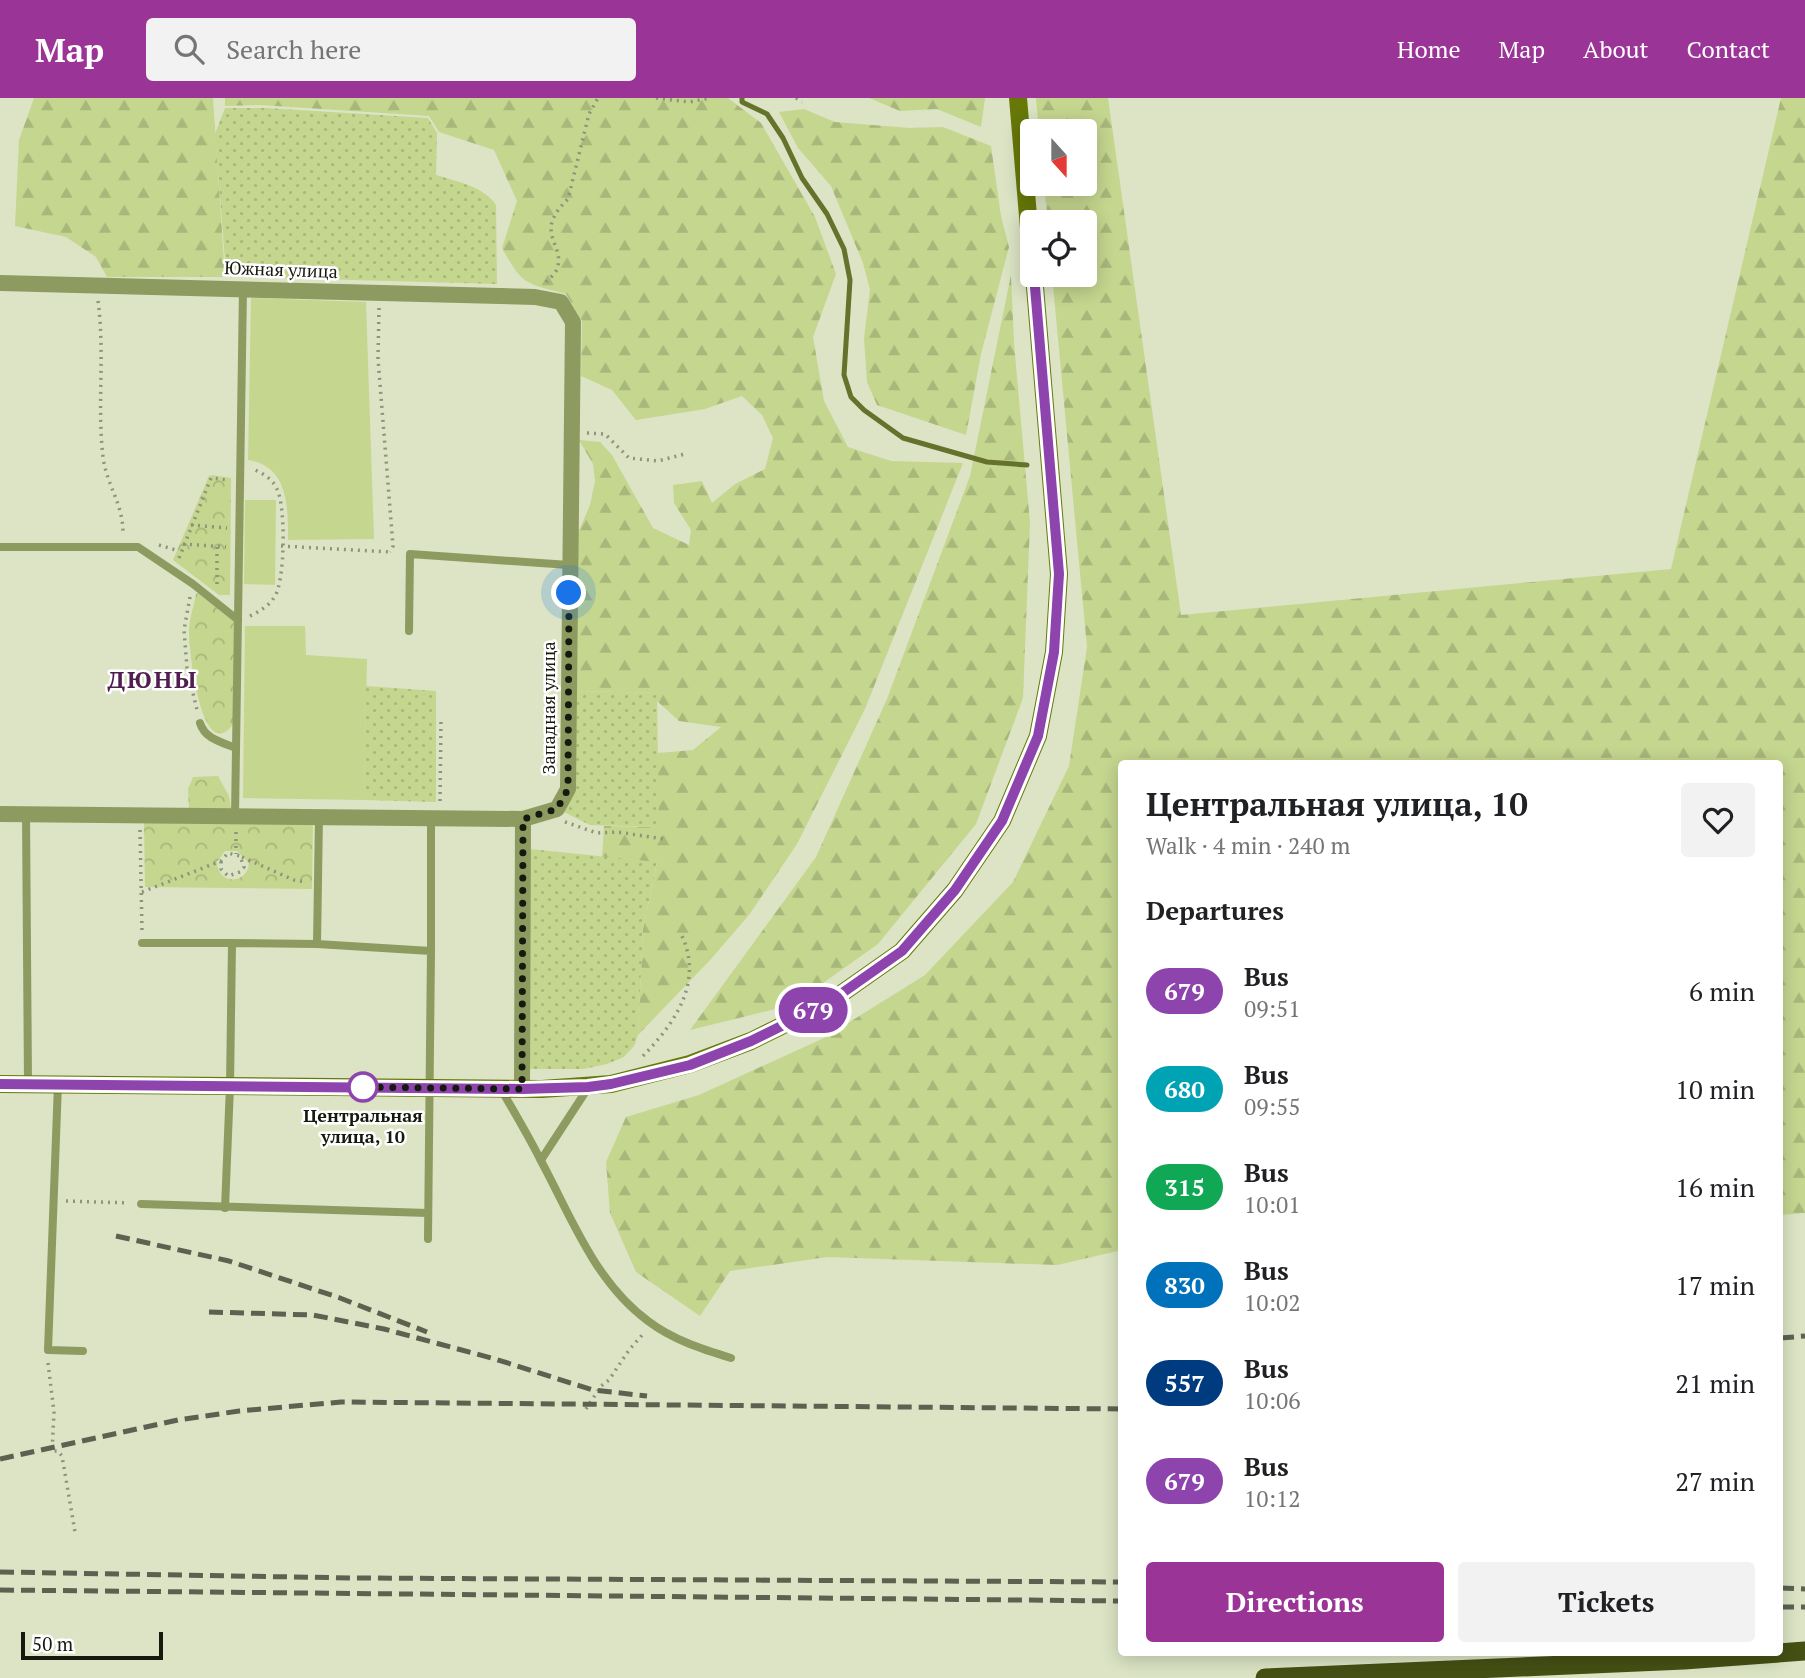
<!DOCTYPE html>
<meta charset="utf-8">
<style>
body{margin:0;font-family:"PT Serif",serif;background:#f2f2f2;color:#202124;height:100vh;display:flex;flex-direction:column;font-size:26px;white-space:nowrap}
*{box-sizing:border-box;margin:0}
p{font-size:23px;color:#757577}
.icon{flex:none;width:38px;height:38px;fill:none;stroke:currentColor;stroke-width:2;stroke-linecap:round;stroke-linejoin:round}
.map{position:relative;flex:1;overflow:hidden}
.drawer{position:absolute;left:1118px;top:662px;width:665px;height:896px;display:flex;flex-direction:column;background:#fff;border-radius:7px;box-shadow:0 4px 18px #0003}
.drawer>*{flex:none}
.badge{padding:0 14px;border-radius:23px;font-size:24px;line-height:46px}
.needle{width:46px;rotate:159deg}
.fabs{position:absolute;left:1020px;top:21px;display:grid;gap:14px}
.fabs a{display:grid;place-items:center;width:77px;height:77px;border-radius:7px;background:#fff;box-shadow:0 4px 18px #0003;font-size:35px}
.scale{position:absolute;left:21px;bottom:18px;width:142px;box-sizing:border-box;padding-left:7px;border:4px solid #16190e;border-top:0;font-size:19px;line-height:24px;white-space:nowrap;color:#16190e;-webkit-text-stroke:5px #fff;paint-order:stroke}
.you{position:absolute;width:35px;height:35px;margin:-18px;border:5px solid #fff;border-radius:50%;background:#1a73e8;box-shadow:0 0 0 10px #1a73e833}
.map>.badge{position:absolute;translate:-50% -50%;box-shadow:0 0 0 4px #fff}
h2{padding:0 28px;font-size:26px;line-height:63px}
.round{display:grid;place-items:center;flex:none;width:74px;height:74px;border-radius:7px;background:#f2f2f2}
.overview{display:flex;align-items:center;justify-content:space-between;height:119px;padding:0 28px}
h1{font-size:33px;font-weight:700;line-height:52px}
.action{display:flex;gap:14px;margin-top:auto;padding:14px 28px}
.action a{flex:1;height:80px;border-radius:7px;background:#9b3497;color:#fff;font-size:28px;font-weight:700;line-height:80px;text-align:center}
.action a+a{background:#f2f2f2;color:#202124}
ul{padding:0;list-style:none}
li{display:flex;align-items:center;gap:21px;height:98px;padding:0 28px}
li div{flex:1}
li b{display:block;font-size:26px}
li em{font-style:normal}
li .badge{min-width:77px;font-weight:700;text-align:center}
header{display:flex;align-items:center;gap:42px;box-sizing:border-box;height:98px;padding:0 35px;background:#9b3497;color:#fff}
header strong{font-size:33px}
nav{display:flex;gap:38px;margin-inline-start:auto;font-size:24px}
.search{width:490px;height:63px;background:#f2f2f2;display:flex;align-items:center;gap:18px;box-sizing:border-box;padding:0 24px;border-radius:7px;color:#757577;font-size:26px}
.map>svg:first-child{display:block}
</style>
<header>
<strong>Map</strong>
<div class="search"><svg class="icon" aria-label="search" viewBox="0 0 24 24"><circle cx="10" cy="10" r="6"/><path d="M15 15l6 6"/></svg>Search here</div>
<nav><a>Home</a><a>Map</a><a>About</a><a>Contact</a></nav>
</header>
<div class="map">
<svg width="1805" height="1580" viewBox="0 0 1805 1580">
<defs>
<pattern id="forest-firs" width="22" height="20" patternUnits="userSpaceOnUse" patternTransform="scale(1.75)"><rect width="22" height="20" fill="#c5d68f"/><path d="M5 1l3.5 6h-7zM16 11l3.5 6h-7z" fill="#a8b77a"/></pattern>
<pattern id="park-crowns" width="20" height="18" patternUnits="userSpaceOnUse" patternTransform="scale(1.75)"><rect width="20" height="18" fill="#c5d68f"/><path d="M2 6a3 3 0 1 1 6 0M12 15a3 3 0 1 1 6 0" fill="none" stroke="#a8b77a"/></pattern>
<pattern id="garden-dots" width="8" height="8" patternUnits="userSpaceOnUse" patternTransform="scale(1.75)"><rect width="8" height="8" fill="#c5d68f"/><path d="M2 2h.1M6 6h.1" fill="none" stroke="#a8b77a" stroke-width="1.8" stroke-linecap="round"/></pattern>
</defs>
<rect width="100%" height="100%" fill="#dce4c5"/>
<g fill="#c5d68f">
<path d="M251 200 366 204 374 441 288 442C288 410 289 368 248 362Z"/>
<polygon points="245,402 276,402 275,487 244,486"/>
<polygon points="245,528 305,528 306,557 367,561 364,702 243,700"/>
</g>
<g fill="url(#forest-firs)">
<polygon points="34,0 213,0 225,179 107,179 96,159 66,139 15,128 19,42"/>
<path d="M225 0H728L761 25 815 119 836 176 813 239 824 303 848 349 891 363 963 365 865 611 797 746 749 817 711 861 638 937 643 831 657 765 602 759 604 728 658 729V655L693 652 721 629 679 623 657 603 656 595 577 593 578 435 590 407 595 383 593 366 579 342 600 344 612 357 653 430 689 447 691 432 674 405 673 387 702 383 712 405 735 386 765 371 773 340 762 317 742 298 705 311 636 322 612 292 581 278 582 223 566 196C525 185 523 188 502 150L517 103 494 52 439 34 429 18 260 7 225 8Z"/>
<polygon points="869,0 985,0 981,29 937,11 900,13"/>
<polygon points="1036,0 1108,0 1181,517 1671,471 1781,0 1805,0 1805,1115 1780,1117 1780,665 1122,665 1122,1152 1057,1167 827,1159 730,1173 700,1218 636,1174 610,1115 606,1064 626,1019 699,997 824,940 925,877 1013,784 1069,668 1087,549 1052,177 1085,177 1085,124 1048,124 1044,86 1085,86 1085,33 1039,33"/>
<polygon points="804,11 835,24 910,30 943,29 991,48 1001,118 1009,149 981,256 966,337 877,307 867,284 864,240 870,192 863,165 831,88 798,50 779,14"/>
<polygon points="1011,177 1014,245 1030,425 1023,600 976,726 878,846 792,907 690,932 816,759 887,601 970,378"/>
</g>
<g fill="url(#park-crowns)" fill-rule="evenodd">
<polygon points="212,377 231,380 230,497 219,497 173,462 209,378"/>
<path d="M199 495 234 524V624C230 631 226 636 218 635 198 631 189 552 189 533 189 521 194 508 196 496Z"/>
<polygon points="218,678 229,698 231,711 189,712 188,691 193,679"/>
<path d="M144 723 313 724 312 791 145 789ZM225 753H237L249 765C248 786 218 788 217 764Z"/>
</g>
<g fill="url(#garden-dots)">
<path d="M225 10H266L428 20 437 35 436 77C458 84 483 88 496 107L497 186 245 179 225 162 215 36Z"/>
<polygon points="366,588 436,593 436,704 364,702"/>
<polygon points="577,593 657,595 659,729 590,727 564,714 575,693"/>
<polygon points="530,751 657,764 643,831 638,937 634,948 624,959 607,966 583,971 529,971"/>
</g>
<g fill="none" stroke-linecap="round" stroke-linejoin="round">
<polyline stroke="#64722b" stroke-width="5" points="742,0 742,4 767,16 783,40 802,80 827,116 844,151 850,182 844,277 851,299 864,312 903,340 987,364 1027,367"/>
<g stroke="#8d937c" stroke-width="3.5" stroke-dasharray="2 5" stroke-linecap="butt">
<polyline points="656,0 689,4 710,0"/>
<polyline points="796,0 802,4"/>
<path d="M546 184C549 181 555 176 557 171 566 145 532 136 568 101L589 16 598 0"/>
<path d="M98 203C105 255 97 307 103 359 107 389 123 404 123 436"/>
<polyline points="379,210 378,261 393,448 390,454"/>
<polyline points="587,335 605,336 629,360 658,363 685,356"/>
<polyline points="191,427 227,430"/>
<polyline points="183,446 226,449"/>
<polyline points="159,447 179,453"/>
<polyline points="281,448 391,454"/>
<polyline points="217,449 217,489"/>
<polyline points="179,460 211,380 228,382"/>
<polyline points="190,499 184,532 187,570 197,612"/>
<path d="M250 518C260 513 269 508 275 498 285 482 286 409 277 391 273 381 262 375 253 371"/>
<polyline points="440,703 441,623"/>
<polyline points="565,724 597,735 617,734 664,741"/>
<polyline points="140,732 142,833"/>
<polyline points="236,734 236,756"/>
<polyline points="242,759 294,782 306,784"/>
<polyline points="142,794 221,763 228,755 240,758 244,769 240,774 228,778 221,771 221,763"/>
<path d="M643 958C676 924 705 882 680 834"/>
<polyline points="66,1103 129,1105"/>
<polyline points="48,1265 54,1314 52,1353 58,1353 62,1358 75,1434"/>
<polyline points="586,1311 601,1288 609,1282 629,1252 643,1236"/>
</g>
<g stroke="#8d9b60" stroke-width="8">
<polyline points="0,449 138,449 193,486 238,522"/>
<polyline points="409,533 410,456 569,467"/>
<path d="M200 625C205 641 221 644 236 650"/>
<polyline points="26,716 28,986"/>
<polyline points="235,718 243,190"/>
<polyline points="142,845 232,845"/>
<polyline points="317,846 431,853 428,1141"/>
<polyline points="431,853 431,720"/>
<polyline points="58,986 48,1252 83,1253"/>
<path d="M501 991C514 1014 528 1037 540 1061 571 1118 594 1183 648 1223 673 1242 702 1251 731 1260"/>
<polyline points="541,1062 588,990"/>
<polyline points="141,1106 428,1115"/>
<polyline points="225,1110 230,988 232,845 317,846 319,718"/>
</g>
<g stroke="#8d9b60" stroke-width="16">
<polyline points="0,185 535,199 561,204 573,224 568,691 557,711 523,721 522,991"/>
<polyline points="0,716 523,721"/>
</g>
<g stroke="#677808" stroke-width="18">
<polyline points="1018,0 1032,165"/>
<polyline points="0,986 542,991 611,986 690,966 751,943 828,905 902,853 955,792 1002,723 1038,638 1054,554 1059,476 1034,177"/>
</g>
<polyline stroke="#455014" stroke-width="19" points="1265,1580 1684,1562 1805,1553"/>
<g stroke="#5d6250" stroke-width="5" stroke-dasharray="14 7" stroke-linecap="butt">
<polyline points="116,1138 229,1163 340,1200 427,1234"/>
<polyline points="209,1214 313,1217 384,1231 495,1261 593,1292 647,1298"/>
<polyline points="1780,1240 1805,1238"/>
<polyline points="0,1361 178,1322 239,1313 341,1304 1122,1311"/>
<polyline points="0,1474 354,1480 1122,1484"/>
<polyline points="1780,1490 1805,1491"/>
<polyline points="0,1492 1122,1503"/>
<polyline points="1780,1509 1805,1509"/>
</g>
</g>
<g fill="none" stroke-linecap="round" stroke-linejoin="round">
<defs>
<polyline id="line" points="0,986 522,991 588,989 611,986 690,967 751,943 828,905 902,853 955,792 1002,723 1038,638 1054,554 1059,476 1034,177"/>
</defs>
<use href="#line" stroke="#fff" stroke-width="16"/>
<use href="#line" stroke="#8e44ad" stroke-width="10"/>
<polyline stroke="#16190e" stroke-width="7" stroke-dasharray="0 12.6" points="363,989 359,989 522,991 523,721 557,711 568,691 569,495"/>
</g>
<circle fill="#fff" stroke="#8e44ad" stroke-width="3.5" cx="363" cy="989" r="14"/>
<g text-anchor="middle" stroke-width="5" stroke-linejoin="round" paint-order="stroke">
<g font-size="18" fill="#16190e" stroke="#fff">
<text transform="translate(281 172) rotate(2)" y="6">Южная улица</text>
<text transform="translate(549 610) rotate(-90)" y="6">Западная улица</text>
</g>
<g font-size="18" font-weight="bold" fill="#16190e" stroke="#fff">
<text x="363" y="1024">Центральная<tspan x="363" dy="21">улица, 10</tspan></text>
</g>
<g font-size="24" font-weight="bold" letter-spacing="2" fill="#511f4f" stroke="#fff">
<text x="153" y="590">ДЮНЫ</text>
</g>
</g>
</svg>
<div class="fabs">
<a><svg class="needle" viewBox="-14 -14 28 28"><path d="M0-13l5 13h-10z" fill="#e53935"/><path d="M0 13l5-13h-10z" fill="#757577"/></svg></a>
<a><svg class="icon" aria-label="locate" viewBox="0 0 24 24"><circle cx="12" cy="12" r="6"/><path d="M12 2v4M12 18v4M2 12h4M18 12h4"/></svg></a>
</div>
<div class="scale">50 m</div>
<div class="you" style="left:569px;top:495px"></div>
<b class="badge" style="left:813px;top:912px;background:#8e44ad;color:#fff">679</b>
<section class="drawer">
<div class="overview"><div><h1>Центральная улица, 10</h1><p>Walk · 4 min · 240 m</p></div><a class="round"><svg class="icon" aria-label="heart" viewBox="0 0 24 24"><path d="M12 20l-8-8c-3-5 5-10 8-4 3-6 11-1 8 4z"/></svg></a></div>
<h2>Departures</h2>
<ul>
<li><span class="badge" style="background:#8e44ad;color:#fff">679</span><div><b>Bus</b><p>09:51</p></div><em>6 min</em></li>
<li><span class="badge" style="background:#00a3b4;color:#fff">680</span><div><b>Bus</b><p>09:55</p></div><em>10 min</em></li>
<li><span class="badge" style="background:#10a855;color:#fff">315</span><div><b>Bus</b><p>10:01</p></div><em>16 min</em></li>
<li><span class="badge" style="background:#0072bc;color:#fff">830</span><div><b>Bus</b><p>10:02</p></div><em>17 min</em></li>
<li><span class="badge" style="background:#003b80;color:#fff">557</span><div><b>Bus</b><p>10:06</p></div><em>21 min</em></li>
<li><span class="badge" style="background:#8e44ad;color:#fff">679</span><div><b>Bus</b><p>10:12</p></div><em>27 min</em></li>
</ul>
<div class="action"><a>Directions</a><a>Tickets</a></div>
</section>
</div>
